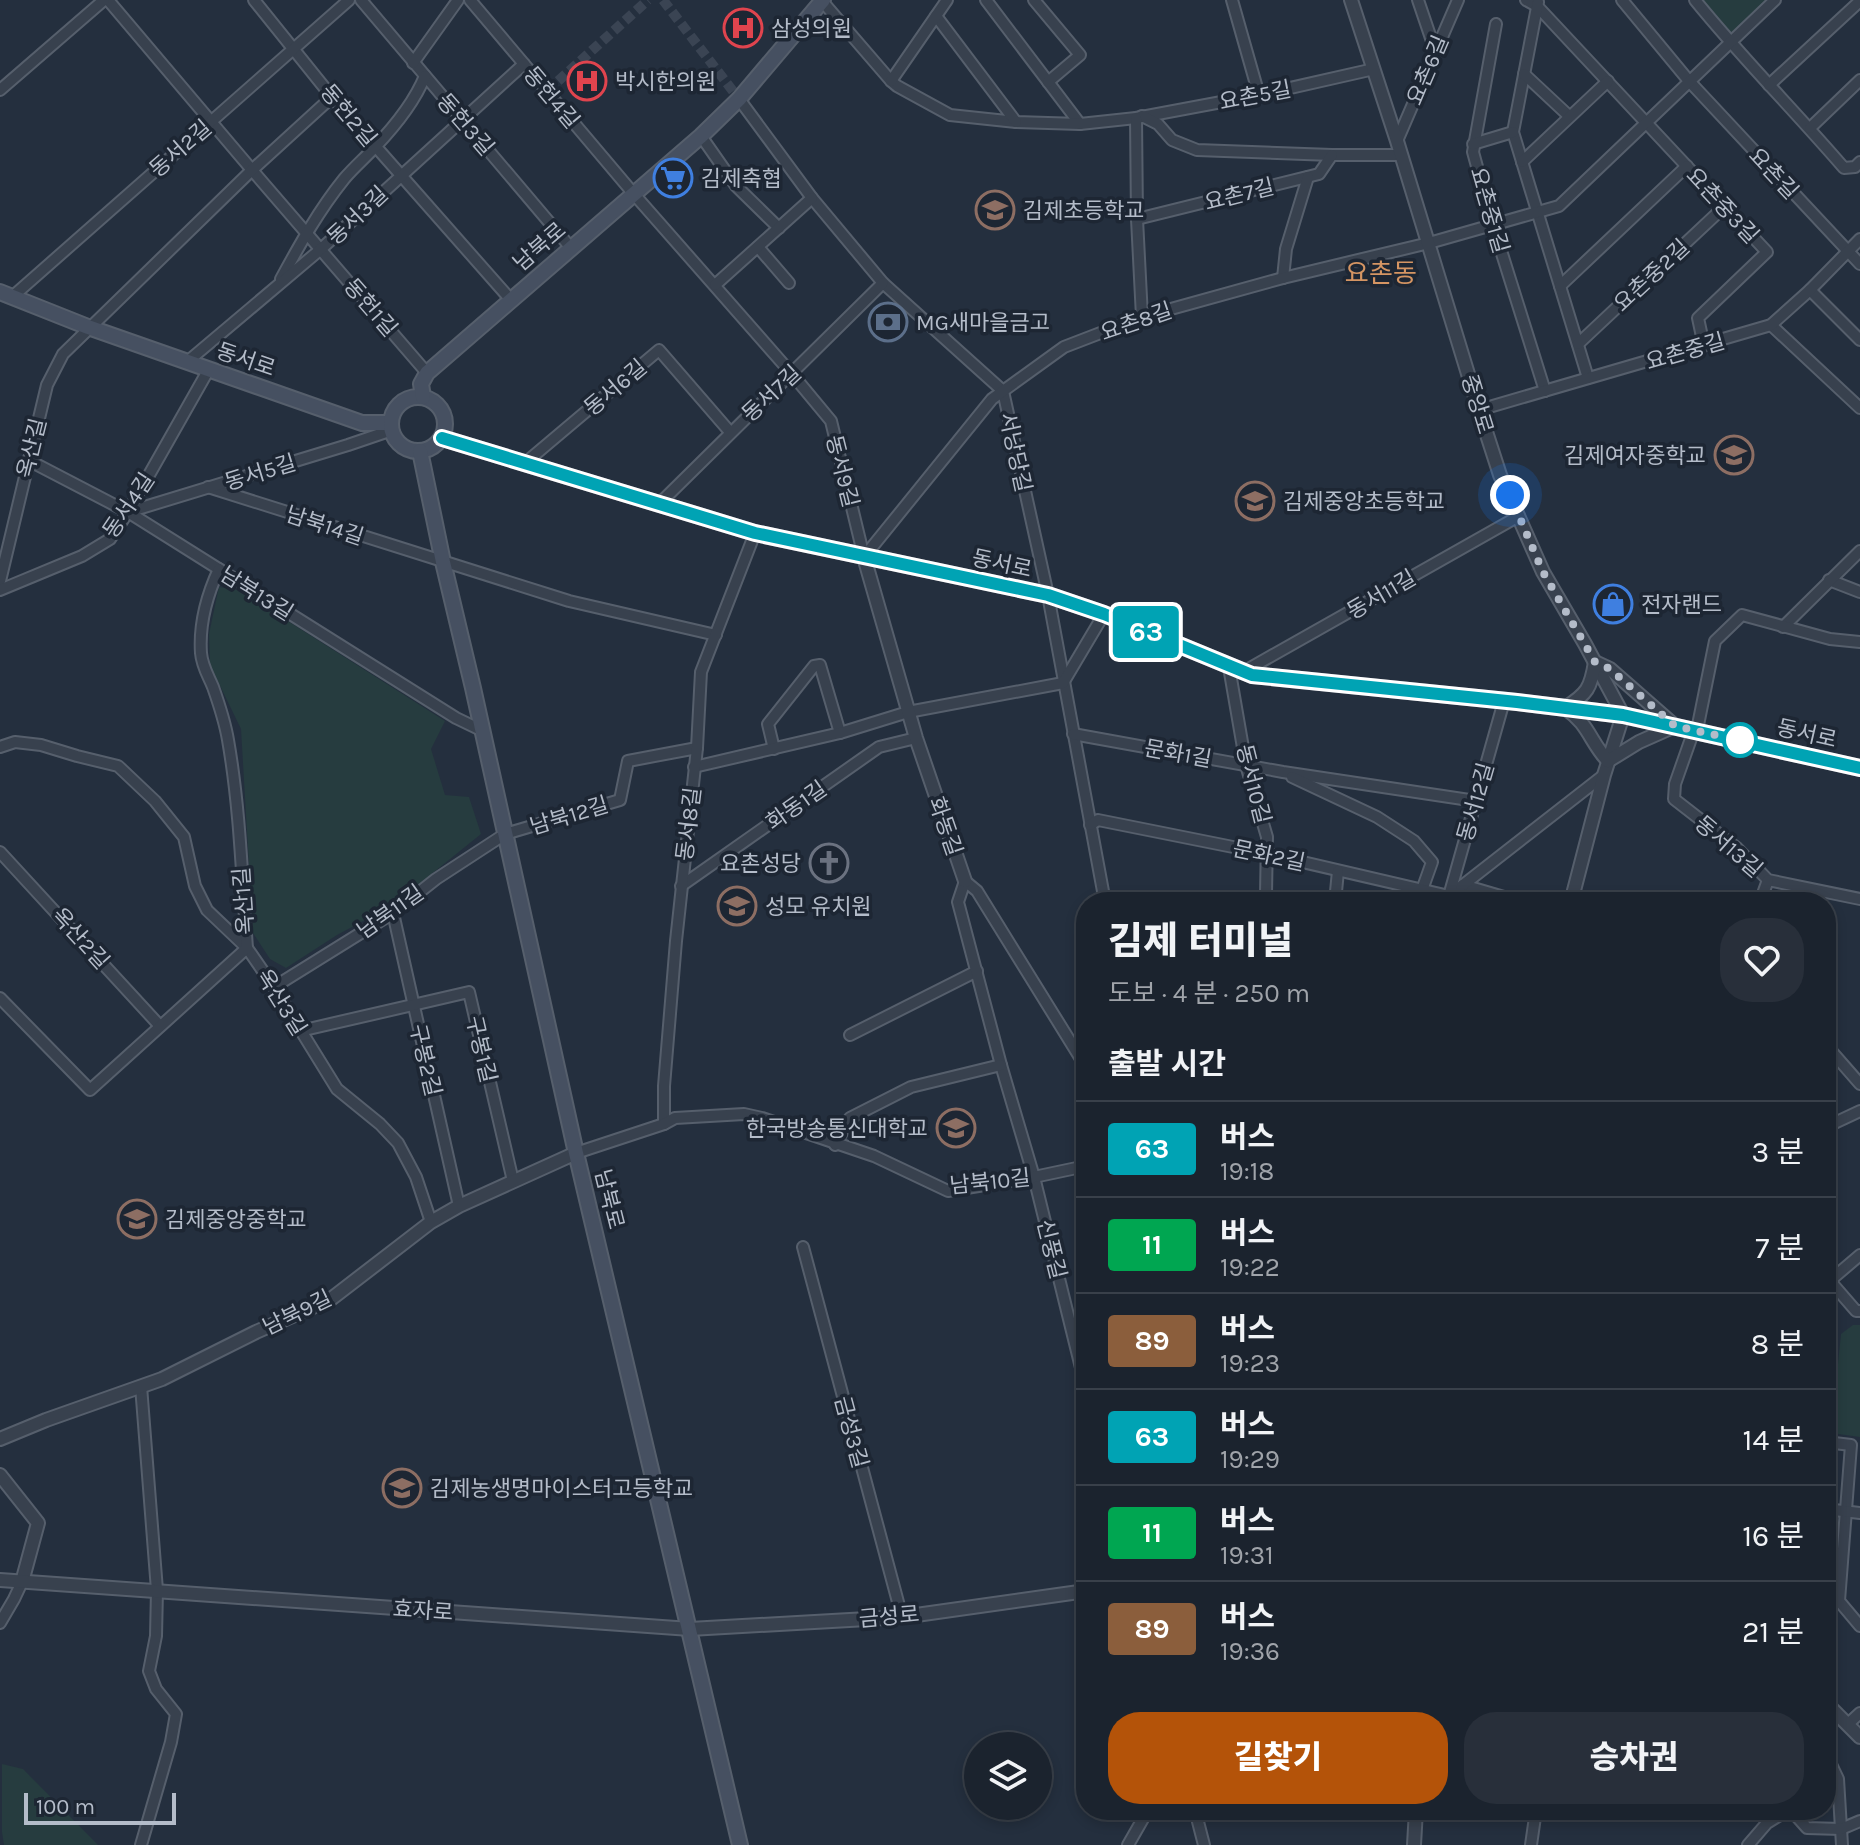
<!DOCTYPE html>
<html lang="ko">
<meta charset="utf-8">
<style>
body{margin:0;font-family:Karla,"Noto Sans KR",sans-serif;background:#282f3a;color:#f1f3f6;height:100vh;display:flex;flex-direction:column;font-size:30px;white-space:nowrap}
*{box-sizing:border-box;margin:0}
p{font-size:26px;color:#a0a4aa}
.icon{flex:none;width:44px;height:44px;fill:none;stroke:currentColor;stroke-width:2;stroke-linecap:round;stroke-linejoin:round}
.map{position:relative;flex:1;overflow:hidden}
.details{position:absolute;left:1076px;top:892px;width:760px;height:928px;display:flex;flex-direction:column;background:#1b232e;border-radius:32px;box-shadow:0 4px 12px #0003,0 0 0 2px #39404a}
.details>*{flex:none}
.badge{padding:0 16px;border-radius:6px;font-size:28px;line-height:52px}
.buttons{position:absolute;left:964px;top:1732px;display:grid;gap:16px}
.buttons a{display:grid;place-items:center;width:88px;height:88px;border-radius:50%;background:#1b232e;box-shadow:0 4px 12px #0003,0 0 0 2px #39404a;font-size:40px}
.scale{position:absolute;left:24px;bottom:20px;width:152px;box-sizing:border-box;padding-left:8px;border:4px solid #b4bcc9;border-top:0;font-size:22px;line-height:28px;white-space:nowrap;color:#b4bcc9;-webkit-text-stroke:6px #1d2633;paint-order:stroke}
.you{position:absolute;width:40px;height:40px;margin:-20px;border:6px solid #fff;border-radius:50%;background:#1a73e8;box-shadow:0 0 0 12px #1a73e833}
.map>.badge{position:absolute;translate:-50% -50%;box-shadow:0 0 0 4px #fff}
h2{padding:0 32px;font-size:30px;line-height:72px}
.round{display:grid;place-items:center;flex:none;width:84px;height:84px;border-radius:32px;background:#282f3a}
.summary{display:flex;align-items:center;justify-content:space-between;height:136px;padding:0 32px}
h1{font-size:38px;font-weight:800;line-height:60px}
.cta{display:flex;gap:16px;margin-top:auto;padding:16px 32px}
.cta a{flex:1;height:92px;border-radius:32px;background:#b45309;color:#fff;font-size:32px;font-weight:800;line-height:92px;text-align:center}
.cta a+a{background:#282f3a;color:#f1f3f6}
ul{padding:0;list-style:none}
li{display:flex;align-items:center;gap:24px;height:96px;padding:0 32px;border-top:2px solid #39404a}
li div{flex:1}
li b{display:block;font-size:30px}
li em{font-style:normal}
li .badge{min-width:88px;font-weight:700;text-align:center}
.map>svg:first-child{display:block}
</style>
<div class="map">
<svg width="1860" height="1845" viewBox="0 0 1860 1845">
<rect width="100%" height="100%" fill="#242f3e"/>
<g fill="#263c3f">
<polygon points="1699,0 1770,0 1731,37"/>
<polygon points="219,587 239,590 445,721 431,749 445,795 469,797 481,834 393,905 337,935 286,968 270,959 253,933 241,729 210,665 209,634"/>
<polygon points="1853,1325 1860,1325 1860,1437 1831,1433 1841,1334"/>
<polygon points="2,1764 23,1769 98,1845 4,1845 2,1832"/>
</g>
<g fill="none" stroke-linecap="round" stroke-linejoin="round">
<g stroke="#3a4453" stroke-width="10" stroke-dasharray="10 5" stroke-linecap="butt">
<polyline points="663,0 739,99"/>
<polyline points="547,91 648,0"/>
</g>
<defs>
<g id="minor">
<polyline points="108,0 252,170 427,373"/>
<polyline points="254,0 332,97 511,300"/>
<polyline points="361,0 571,248"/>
<polyline points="470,0 633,193 792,374 831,421 864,557"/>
<polyline points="986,0 1080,124"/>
<polyline points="1034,0 1080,55 1048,82"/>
<polyline points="1232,0 1259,95"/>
<polyline points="1418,0 1436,53"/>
<polyline points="1526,0 1537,6 1767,252 1698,318 1704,346"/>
<polyline points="1622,0 1689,81 1860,264"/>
<path d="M1695 0C1742 58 1795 111 1844 168L1855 167 1860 162"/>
<polyline points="822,1 891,81 897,86 950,115 1016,122 1080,124 1136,118 1259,95 1374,69"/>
<polyline points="1538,2 1513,132 1588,378"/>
<polyline points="936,16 1016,122"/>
<polyline points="1496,24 1473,152 1493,225 1545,391"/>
<polyline points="413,63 458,0"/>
<polyline points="1524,74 1569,116"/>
<polyline points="891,81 947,0"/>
<polyline points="1769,85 1860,1"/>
<polyline points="0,90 104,0"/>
<polyline points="739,99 812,198 883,283 1003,391 1048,595 1105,902"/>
<polyline points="1142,116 1158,124 1172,140 1197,150 1332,155 1401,155"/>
<polyline points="1136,118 1137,219 1142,317"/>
<polyline points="1810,128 1860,80"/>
<polyline points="701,136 736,186 779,228"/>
<polyline points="1397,141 1458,0"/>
<polyline points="1473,144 1513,132"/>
<polyline points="1522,162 1608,81"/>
<polyline points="1137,219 1319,174 1332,155"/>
<polyline points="758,247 789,283"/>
<polyline points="1283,278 1286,249 1308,177"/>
<path d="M281 279C300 244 319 210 344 179 354 167 365 158 375 147 395 126 414 103 425 76"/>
<polyline points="715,285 812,198"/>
<polyline points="1560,286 1687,166"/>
<polyline points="1810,290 1860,340"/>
<polyline points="12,297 349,0"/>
<polyline points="1771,325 1860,408"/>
<polyline points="1578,344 1725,206"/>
<polyline points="187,362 321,249 524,64"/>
<polyline points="1479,410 1771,325 1810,290 1860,239"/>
<polyline points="28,460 128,512 456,718 483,731"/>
<polyline points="525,463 659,350 730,432"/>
<polyline points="208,487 569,601 716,635"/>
<polyline points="660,503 883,283"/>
<polyline points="128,512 348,445 392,430"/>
<polyline points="864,557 992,399 1064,347 1142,317 1283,278 1429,243 1559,206 1775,0"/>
<polyline points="1829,580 1860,592"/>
<polyline points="0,581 47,385 63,354 252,170 332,97"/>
<polyline points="0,590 82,556 110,539 128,512 209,369"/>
<polyline points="1783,627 1860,551"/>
<polyline points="1229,667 1246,765 1267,837 1266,894 1264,902"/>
<polyline points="1243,672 1519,516"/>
<polyline points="1694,730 1675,784 1674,799 1737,848 1768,880 1860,899"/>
<polyline points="1697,730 1715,641 1742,615 1830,639 1860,642"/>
<polyline points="1073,734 1283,772 1476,801"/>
<polyline points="0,747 15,742 41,745 77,756 118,766 155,801 184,837 195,886 207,910 247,948 274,987 337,1089 380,1124 398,1143 416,1177 431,1222"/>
<polyline points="774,749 768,724 814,666 820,665 840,733"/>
<polyline points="694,767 840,733 908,712 1063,683 1104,614"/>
<polyline points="1292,777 1377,817 1414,841 1432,862 1422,890"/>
<polyline points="1090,825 1098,820 1268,854 1449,896"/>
<polyline points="0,852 160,1026"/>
<polyline points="1463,885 1521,902"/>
<polyline points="681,886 879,747 916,738"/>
<polyline points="1449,896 1604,775"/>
<polyline points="1335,902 1338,871"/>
<polyline points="1444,902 1449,896 1504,701"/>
<polyline points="1760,902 1768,880"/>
<polyline points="393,913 459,1206"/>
<polyline points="274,987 393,913 436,879 505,834 620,800 628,761 697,748"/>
<path d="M0 998 90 1090 247 948C242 879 240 808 228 740 225 722 219 704 213 687 208 675 202 666 201 653 199 624 207 595 219 569"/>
<polyline points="300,1031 469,992 513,1181"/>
<polyline points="850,1035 977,971"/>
<polyline points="1826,1045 1860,1084"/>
<polyline points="1086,1067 977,891 965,881 958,902 1001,1065 1034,1177 1086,1388"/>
<polyline points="664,1124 664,1086 676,941 697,748 701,672 755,533"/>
<polyline points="1826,1127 1860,1111"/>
<polyline points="835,1145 850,1118 911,1087 1001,1065"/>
<polyline points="576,1153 664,1124 675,1118 744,1114 762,1118 874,1156 948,1191 1034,1177 1086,1166"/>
<polyline points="803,1247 902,1617"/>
<polyline points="1830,1281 1856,1311 1860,1311"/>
<polyline points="1826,1284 1860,1255"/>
<polyline points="141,1386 157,1590 156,1636 149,1671 156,1689 176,1714 171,1742 141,1845"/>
<polyline points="1826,1442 1851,1445 1839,1601 1860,1626"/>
<polyline points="1826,1509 1860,1513"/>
<polyline points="0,1623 14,1599 22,1582"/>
<polyline points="1848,1724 1860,1713"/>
<polyline points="1826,1754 1838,1779 1842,1845"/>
<polyline points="1195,1810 1204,1845"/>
<polyline points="1791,1810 1807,1828 1841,1829 1860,1821"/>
<polyline points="1128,1845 1148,1810"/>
<polyline points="1531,1845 1536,1810"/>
<polyline points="1748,1845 1767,1823 1788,1810"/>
</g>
<g id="tertiary">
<polyline points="1351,0 1397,141 1479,410 1500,475 1543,572 1585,644 1623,715 1604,775 1571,902"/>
<polyline points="864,557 916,738 965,881"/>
<path d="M1595 662 1610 669 1675 726 1639 742 1608 761C1590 742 1589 724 1565 708 1587 694 1591 688 1595 662Z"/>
<polyline points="0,1439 46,1420 162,1379 256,1332 331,1299 431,1222 459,1206 576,1153"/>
<polyline points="0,1475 38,1523 22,1582"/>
<polyline points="0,1580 690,1629 902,1617 1086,1591"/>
<polyline points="1826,1703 1860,1737"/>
<polyline points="1414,1845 1416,1810"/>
</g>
<g id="secondary">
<polyline points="0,292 88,327 362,423 391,423"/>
<circle cx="418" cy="424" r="27"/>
<polyline points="423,397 421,384 427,373 701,136 739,99 823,0"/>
<polyline points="442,438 755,533 1048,595 1104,614 1252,675 1517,702 1623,715 1860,768"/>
<polyline points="420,451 443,562 473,688 576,1153 740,1845"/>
</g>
</defs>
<use href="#minor" stroke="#565f6c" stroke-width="14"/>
<use href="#tertiary" stroke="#565f6c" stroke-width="16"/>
<use href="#secondary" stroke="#565f6c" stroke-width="18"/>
<use href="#minor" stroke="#38414e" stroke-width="10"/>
<use href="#tertiary" stroke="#38414e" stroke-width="12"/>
<use href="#secondary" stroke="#465061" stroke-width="14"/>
</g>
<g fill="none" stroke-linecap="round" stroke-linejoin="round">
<defs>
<polyline id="line" points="442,438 755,533 1048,595 1104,614 1252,675 1517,702 1623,715 1860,768"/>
</defs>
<use href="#line" stroke="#fff" stroke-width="18"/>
<use href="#line" stroke="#00a3b4" stroke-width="12"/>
<polyline stroke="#b4bcc9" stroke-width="8" stroke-dasharray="0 14.4" points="1510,495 1543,572 1595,662 1610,669 1675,726 1751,743 1740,740"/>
</g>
<defs>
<symbol id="hospital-ring" viewBox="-11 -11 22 22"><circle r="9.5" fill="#1d2633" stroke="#e0444e" stroke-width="1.5"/><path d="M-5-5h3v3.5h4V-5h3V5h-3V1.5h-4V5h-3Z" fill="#e0444e"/></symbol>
<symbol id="supermarket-ring" viewBox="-11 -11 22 22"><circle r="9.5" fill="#1d2633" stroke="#3f7fe0" stroke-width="1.5"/><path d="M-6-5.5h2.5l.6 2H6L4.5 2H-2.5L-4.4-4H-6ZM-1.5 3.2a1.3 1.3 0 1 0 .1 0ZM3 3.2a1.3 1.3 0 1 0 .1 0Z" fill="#3f7fe0"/></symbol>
<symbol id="school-ring" viewBox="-11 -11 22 22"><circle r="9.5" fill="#1d2633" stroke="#8d6e63" stroke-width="1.5"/><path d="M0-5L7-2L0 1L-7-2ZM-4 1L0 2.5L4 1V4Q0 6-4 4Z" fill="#8d6e63"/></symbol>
<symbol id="bank-ring" viewBox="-11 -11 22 22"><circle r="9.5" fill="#1d2633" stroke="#5c6f8a" stroke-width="1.5"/><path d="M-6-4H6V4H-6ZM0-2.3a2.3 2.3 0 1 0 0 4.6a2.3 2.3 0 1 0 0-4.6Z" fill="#5c6f8a"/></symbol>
<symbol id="shop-ring" viewBox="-11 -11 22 22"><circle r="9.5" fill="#1d2633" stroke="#3f7fe0" stroke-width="1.5"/><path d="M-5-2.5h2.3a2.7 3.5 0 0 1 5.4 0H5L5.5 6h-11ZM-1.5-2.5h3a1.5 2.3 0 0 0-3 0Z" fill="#3f7fe0"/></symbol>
<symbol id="church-ring" viewBox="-11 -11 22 22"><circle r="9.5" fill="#1d2633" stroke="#6b7280" stroke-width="1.5"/><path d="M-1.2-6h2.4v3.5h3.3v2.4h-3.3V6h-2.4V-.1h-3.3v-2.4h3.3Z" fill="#6b7280"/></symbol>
<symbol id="university-ring" viewBox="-11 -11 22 22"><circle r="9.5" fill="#1d2633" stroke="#8d6e63" stroke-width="1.5"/><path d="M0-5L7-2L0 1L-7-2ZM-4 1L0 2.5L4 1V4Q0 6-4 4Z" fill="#8d6e63"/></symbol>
</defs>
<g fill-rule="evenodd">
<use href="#hospital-ring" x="721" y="6" width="44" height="44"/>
<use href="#hospital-ring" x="565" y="59" width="44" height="44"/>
<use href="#supermarket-ring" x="651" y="156" width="44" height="44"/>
<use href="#school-ring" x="973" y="188" width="44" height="44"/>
<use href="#bank-ring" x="866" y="300" width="44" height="44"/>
<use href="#school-ring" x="1712" y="433" width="44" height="44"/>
<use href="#school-ring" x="1233" y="479" width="44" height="44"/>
<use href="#shop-ring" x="1591" y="582" width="44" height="44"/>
<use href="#church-ring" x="807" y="841" width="44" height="44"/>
<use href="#school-ring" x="715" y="884" width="44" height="44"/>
<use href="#university-ring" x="934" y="1106" width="44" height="44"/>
<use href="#school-ring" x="115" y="1197" width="44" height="44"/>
<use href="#school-ring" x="380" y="1466" width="44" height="44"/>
</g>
<circle fill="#fff" stroke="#00a3b4" stroke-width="4" cx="1740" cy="740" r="16"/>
<g text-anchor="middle" stroke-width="7" stroke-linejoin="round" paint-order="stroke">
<g font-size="22" fill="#b4bcc9" stroke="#1d2633" text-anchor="start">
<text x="771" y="36">삼성의원</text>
<text x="615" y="89">박시한의원</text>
<text x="701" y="186">김제축협</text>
<text x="1023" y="218">김제초등학교</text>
<text x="916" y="330">MG새마을금고</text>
<text x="1706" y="463" text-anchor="end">김제여자중학교</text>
<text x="1283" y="509">김제중앙초등학교</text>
<text x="1641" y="612">전자랜드</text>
<text x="801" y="871" text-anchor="end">요촌성당</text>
<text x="765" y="914">성모 유치원</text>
<text x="928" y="1136" text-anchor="end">한국방송통신대학교</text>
<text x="165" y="1227">김제중앙중학교</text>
<text x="430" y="1496">김제농생명마이스터고등학교</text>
</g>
<g font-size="22" fill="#b4bcc9" stroke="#1d2633">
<text transform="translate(1427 70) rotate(-67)" y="8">요촌6길</text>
<text transform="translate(1255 95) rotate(-11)" y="8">요촌5길</text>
<text transform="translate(552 97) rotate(50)" y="8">동헌4길</text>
<text transform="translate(349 115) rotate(50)" y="8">동헌2길</text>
<text transform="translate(466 124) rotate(49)" y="8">동헌3길</text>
<text transform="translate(180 148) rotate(-41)" y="8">동서2길</text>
<text transform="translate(1774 173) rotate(47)" y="8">요촌길</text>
<text transform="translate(1239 194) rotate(-14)" y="8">요촌7길</text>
<text transform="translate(1723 205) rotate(47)" y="8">요촌중3길</text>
<text transform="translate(1490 210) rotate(74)" y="8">요촌중1길</text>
<text transform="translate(357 215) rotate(-43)" y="8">동서3길</text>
<text transform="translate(539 246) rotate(-41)" y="8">남북로</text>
<text transform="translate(1651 275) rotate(-43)" y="8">요촌중2길</text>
<text transform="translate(371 307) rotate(49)" y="8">동헌1길</text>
<text transform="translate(1136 321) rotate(-19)" y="8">요촌8길</text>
<text transform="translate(1685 351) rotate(-16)" y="8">요촌중길</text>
<text transform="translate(246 359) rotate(19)" y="8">동서로</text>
<text transform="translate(615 387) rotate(-40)" y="8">동서6길</text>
<text transform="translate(771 393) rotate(-43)" y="8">동서7길</text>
<text transform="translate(1478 404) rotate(73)" y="8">중앙로</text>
<text transform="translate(31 448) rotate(-76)" y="8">옥산길</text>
<text transform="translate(1016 452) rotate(78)" y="8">서낭당길</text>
<text transform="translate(843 471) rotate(76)" y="8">동서9길</text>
<text transform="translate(260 472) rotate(-17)" y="8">동서5길</text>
<text transform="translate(128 505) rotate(-56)" y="8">동서4길</text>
<text transform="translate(325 525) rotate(18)" y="8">남북14길</text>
<text transform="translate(1002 563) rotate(12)" y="8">동서로</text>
<text transform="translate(257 593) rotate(32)" y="8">남북13길</text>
<text transform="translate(1381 594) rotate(-30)" y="8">동서11길</text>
<text transform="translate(1807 733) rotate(13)" y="8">동서로</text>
<text transform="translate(1178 753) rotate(10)" y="8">문화1길</text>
<text transform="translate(1254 784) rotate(76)" y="8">동서10길</text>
<text transform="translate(1475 802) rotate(-74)" y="8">동서12길</text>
<text transform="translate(796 805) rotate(-35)" y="8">화동1길</text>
<text transform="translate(569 815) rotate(-17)" y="8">남북12길</text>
<text transform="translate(688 824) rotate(-83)" y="8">동서8길</text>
<text transform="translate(946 826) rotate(71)" y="8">화동길</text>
<text transform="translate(1729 846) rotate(41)" y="8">동서13길</text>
<text transform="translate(1269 855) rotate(12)" y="8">문화2길</text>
<text transform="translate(243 901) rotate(-94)" y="8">옥산1길</text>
<text transform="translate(390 911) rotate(-35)" y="8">남북11길</text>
<text transform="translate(81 938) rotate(48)" y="8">옥산2길</text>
<text transform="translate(282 1002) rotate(58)" y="8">옥산3길</text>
<text transform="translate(482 1049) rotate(77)" y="8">구봉1길</text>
<text transform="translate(426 1060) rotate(77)" y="8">구봉2길</text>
<text transform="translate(990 1181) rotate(-6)" y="8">남북10길</text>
<text transform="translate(610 1199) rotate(76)" y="8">남북로</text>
<text transform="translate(1052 1249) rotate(76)" y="8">신풍길</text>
<text transform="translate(297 1312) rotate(-26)" y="8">남북9길</text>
<text transform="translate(852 1432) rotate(75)" y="8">금성3길</text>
<text transform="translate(423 1610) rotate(4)" y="8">효자로</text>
<text transform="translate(889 1616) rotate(-5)" y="8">금성로</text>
</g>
<g font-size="26" fill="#d59563" stroke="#1d2633">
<text x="1381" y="282">요촌동</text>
</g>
</g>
</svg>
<div class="buttons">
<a><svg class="icon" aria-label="layers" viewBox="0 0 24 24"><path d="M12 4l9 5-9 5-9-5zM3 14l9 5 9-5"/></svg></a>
</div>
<div class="scale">100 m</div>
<div class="you" style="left:1510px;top:495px"></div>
<b class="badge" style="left:1146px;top:632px;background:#00a3b4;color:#fff">63</b>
<section class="details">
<div class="summary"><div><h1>김제 터미널</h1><p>도보 · 4 분 · 250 m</p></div><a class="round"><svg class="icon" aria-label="heart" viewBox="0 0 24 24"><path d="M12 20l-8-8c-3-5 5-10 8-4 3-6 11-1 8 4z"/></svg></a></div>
<h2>출발 시간</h2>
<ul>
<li><span class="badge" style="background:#00a3b4;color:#fff">63</span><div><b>버스</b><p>19:18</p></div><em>3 분</em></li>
<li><span class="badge" style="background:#00a651;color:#fff">11</span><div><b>버스</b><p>19:22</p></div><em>7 분</em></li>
<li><span class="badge" style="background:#8b5e3c;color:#fff">89</span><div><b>버스</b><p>19:23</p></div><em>8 분</em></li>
<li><span class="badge" style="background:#00a3b4;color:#fff">63</span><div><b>버스</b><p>19:29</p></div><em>14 분</em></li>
<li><span class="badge" style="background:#00a651;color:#fff">11</span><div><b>버스</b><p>19:31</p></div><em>16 분</em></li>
<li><span class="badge" style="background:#8b5e3c;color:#fff">89</span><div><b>버스</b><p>19:36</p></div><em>21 분</em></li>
</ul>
<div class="cta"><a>길찾기</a><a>승차권</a></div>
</section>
</div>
